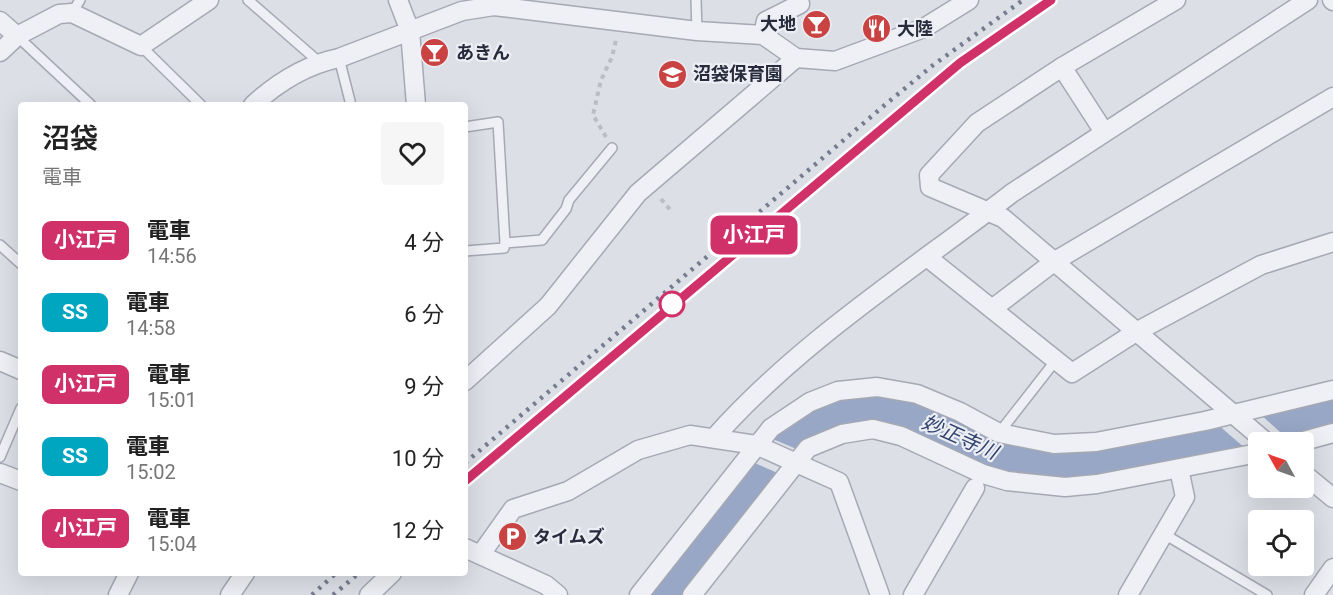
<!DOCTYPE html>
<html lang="ja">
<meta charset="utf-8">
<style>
body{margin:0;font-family:Roboto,"Noto Sans JP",sans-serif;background:#f6f6f6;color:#222;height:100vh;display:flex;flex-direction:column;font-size:22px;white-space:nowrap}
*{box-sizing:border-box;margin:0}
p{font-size:20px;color:#767676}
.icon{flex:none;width:33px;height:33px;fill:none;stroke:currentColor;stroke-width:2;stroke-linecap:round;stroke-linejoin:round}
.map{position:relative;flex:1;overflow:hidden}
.details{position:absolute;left:18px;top:102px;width:450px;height:474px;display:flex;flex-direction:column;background:#fff;border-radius:6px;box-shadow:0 6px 24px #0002}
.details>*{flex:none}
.badge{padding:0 12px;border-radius:9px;font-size:21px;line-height:39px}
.needle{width:39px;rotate:310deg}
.buttons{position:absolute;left:1248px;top:432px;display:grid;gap:12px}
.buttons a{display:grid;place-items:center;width:66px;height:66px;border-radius:6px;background:#fff;box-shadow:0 6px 24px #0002;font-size:30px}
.map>.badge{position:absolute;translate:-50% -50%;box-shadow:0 0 0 3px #fff}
.round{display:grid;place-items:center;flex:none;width:63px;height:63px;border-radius:6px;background:#f6f6f6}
.summary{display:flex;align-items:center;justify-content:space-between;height:102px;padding:0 24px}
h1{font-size:28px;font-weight:600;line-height:45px}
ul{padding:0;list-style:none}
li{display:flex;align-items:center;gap:18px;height:72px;padding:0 24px}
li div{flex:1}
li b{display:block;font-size:22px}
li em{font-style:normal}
li .badge{min-width:66px;font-weight:700;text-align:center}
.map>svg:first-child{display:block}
</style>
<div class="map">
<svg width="1333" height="595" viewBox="0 0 1333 595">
<rect width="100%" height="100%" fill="#dcdfe6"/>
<polygon fill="#98a7c6" points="869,394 909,398 1023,446 1261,416 1333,400 1333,429 1104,475 1055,478 1015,473 981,463 913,432 822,435 685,595 647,595 776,430 820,403"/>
<g fill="#dcdfe6">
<polygon points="1259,413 1289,440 1258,442 1258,447 1246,449 1216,423"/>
<polygon points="768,437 799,450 780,474 750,461"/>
</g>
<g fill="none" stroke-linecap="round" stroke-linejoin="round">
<defs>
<g id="service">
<polyline points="248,0 319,62"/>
<polyline points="696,0 697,31"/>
<polyline points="72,13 80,0"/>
<polyline points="17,36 91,105"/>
<polyline points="141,46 201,105"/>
<polyline points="339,58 351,105"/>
<polyline points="465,127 498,122 505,243 504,248 465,251"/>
<polyline points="505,243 542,240 566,209 569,200 612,148"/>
<polyline points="0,245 21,264"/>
<polyline points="999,433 1056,360"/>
<polyline points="0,457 21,408"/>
<polyline points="1164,534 1267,595"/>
</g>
<g id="minor">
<polyline points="398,0 410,31 416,105"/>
<polyline points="1176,0 1062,67 977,123 929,175 930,187 1003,218 1266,442"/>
<polyline points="1332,0 1333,1"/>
<polyline points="0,21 17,36 59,14 72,13 141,46 209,0"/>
<polyline points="763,35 766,21 800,4 799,0"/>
<polyline points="0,52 17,36"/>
<polyline points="1062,67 1104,132"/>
<path d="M253 105C278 82 305 65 339 58L462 11 494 6 697 31 763 35 796 58 835 61 924 28 969 0"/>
<polyline points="927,257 1072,373 1136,332 1261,265 1333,242"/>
<polyline points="992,309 1055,261 1333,97"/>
<polyline points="0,361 21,370"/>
<polyline points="465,381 548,306 638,193 796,58"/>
<path d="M714 438C799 342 911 271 1012 193L1308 0"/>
<polyline points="1300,442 1333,433"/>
<polyline points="0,473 21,481"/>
<polyline points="1304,474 1333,498"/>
<polyline points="465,548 546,585 558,595"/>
<polyline points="481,554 513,509 568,491 638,450 690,435 756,445 839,482 880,595"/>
<polyline points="118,595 129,573"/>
<polyline points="230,595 245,573"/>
<polyline points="369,595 392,573"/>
<polyline points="639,595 771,428 810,402 838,391 877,387 917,394 960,412 999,433 1054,444 1096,442 1205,421 1333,390"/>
<polyline points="692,595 808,448 842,434 873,429 901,436 983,474 1007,481 1065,487 1097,484 1258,453"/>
<polyline points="913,595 975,488"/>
<polyline points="1128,595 1185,497 1179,469"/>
<polyline points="1314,595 1333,568"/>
</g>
</defs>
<use href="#service" stroke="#a6a9b3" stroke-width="12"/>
<use href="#minor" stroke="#a6a9b3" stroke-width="21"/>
<g stroke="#bbbdc5" stroke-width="4" stroke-dasharray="4.5 4.5" stroke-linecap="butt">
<polyline points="606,137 593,115 601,80 612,57 616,40"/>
<polyline points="661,199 672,212"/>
</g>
<use href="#service" stroke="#eff0f5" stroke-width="9"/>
<use href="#minor" stroke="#eff0f5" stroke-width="18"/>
<g stroke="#767c8f" stroke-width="4.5" stroke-dasharray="3 6" stroke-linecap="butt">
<polyline points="465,463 886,104 932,66 1023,0"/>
<polyline points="465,481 960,63 1051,0"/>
<polyline points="312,595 336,573"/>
<polyline points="333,595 359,573"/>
</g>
</g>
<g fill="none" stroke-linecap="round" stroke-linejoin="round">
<defs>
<polyline id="line" points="465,481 960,63 1051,0"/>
</defs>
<use href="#line" stroke="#fff" stroke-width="14"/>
<use href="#line" stroke="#d13169" stroke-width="9"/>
</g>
<defs>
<symbol id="bar-disc" viewBox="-11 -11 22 22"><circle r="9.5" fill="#ca4343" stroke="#eceef4"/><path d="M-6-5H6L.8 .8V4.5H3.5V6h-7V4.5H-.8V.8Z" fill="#fff"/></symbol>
<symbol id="restaurant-disc" viewBox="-11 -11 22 22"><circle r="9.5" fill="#ca4343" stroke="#eceef4"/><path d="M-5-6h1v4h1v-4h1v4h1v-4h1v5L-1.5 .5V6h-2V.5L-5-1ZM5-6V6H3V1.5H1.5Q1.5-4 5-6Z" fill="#fff"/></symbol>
<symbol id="school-disc" viewBox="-11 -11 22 22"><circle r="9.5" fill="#ca4343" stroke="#eceef4"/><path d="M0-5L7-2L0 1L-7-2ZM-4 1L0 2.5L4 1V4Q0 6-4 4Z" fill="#fff"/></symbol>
<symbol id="parking-disc" viewBox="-11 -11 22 22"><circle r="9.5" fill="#ca4343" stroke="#eceef4"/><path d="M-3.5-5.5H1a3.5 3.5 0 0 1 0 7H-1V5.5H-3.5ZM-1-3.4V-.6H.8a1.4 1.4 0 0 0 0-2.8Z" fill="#fff"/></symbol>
</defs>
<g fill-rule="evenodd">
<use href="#bar-disc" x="800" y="8" width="33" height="33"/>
<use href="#restaurant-disc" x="860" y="12" width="33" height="33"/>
<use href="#bar-disc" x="418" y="36" width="33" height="33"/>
<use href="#school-disc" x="656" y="58" width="33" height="33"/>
<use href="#parking-disc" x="496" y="520" width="33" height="33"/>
</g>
<circle fill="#fff" stroke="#d13169" stroke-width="3" cx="672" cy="304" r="12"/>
<g text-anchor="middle" stroke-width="4.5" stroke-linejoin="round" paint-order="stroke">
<g font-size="18" font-weight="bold" fill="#272b3c" stroke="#eceef4" text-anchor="start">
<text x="796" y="30" text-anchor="end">大地</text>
<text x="897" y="35">大陸</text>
<text x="456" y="59">あきん</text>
<text x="693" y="80">沼袋保育園</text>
<text x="533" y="543">タイムズ</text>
</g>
<g font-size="20" font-style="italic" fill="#32446e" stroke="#eceef4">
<text transform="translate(960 437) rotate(24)" y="7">妙正寺川</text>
</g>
</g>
</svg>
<div class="buttons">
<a><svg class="needle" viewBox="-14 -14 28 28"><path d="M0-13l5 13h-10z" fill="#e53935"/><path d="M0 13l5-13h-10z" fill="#767676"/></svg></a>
<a><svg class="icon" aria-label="locate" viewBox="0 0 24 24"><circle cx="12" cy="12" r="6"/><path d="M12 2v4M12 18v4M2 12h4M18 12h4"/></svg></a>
</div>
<b class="badge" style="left:754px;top:235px;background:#d13169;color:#fff">小江戸</b>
<section class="details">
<div class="summary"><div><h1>沼袋</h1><p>電車</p></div><a class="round"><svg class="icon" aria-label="heart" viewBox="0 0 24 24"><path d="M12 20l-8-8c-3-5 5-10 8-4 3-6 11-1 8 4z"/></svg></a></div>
<ul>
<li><span class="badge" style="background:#d13169;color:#fff">小江戸</span><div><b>電車</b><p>14:56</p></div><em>4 分</em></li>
<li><span class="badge" style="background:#00a6bf;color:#fff">SS</span><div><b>電車</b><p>14:58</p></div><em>6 分</em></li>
<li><span class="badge" style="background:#d13169;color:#fff">小江戸</span><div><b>電車</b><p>15:01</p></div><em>9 分</em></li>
<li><span class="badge" style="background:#00a6bf;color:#fff">SS</span><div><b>電車</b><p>15:02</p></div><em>10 分</em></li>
<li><span class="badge" style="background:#d13169;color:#fff">小江戸</span><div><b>電車</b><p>15:04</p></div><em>12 分</em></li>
</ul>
</section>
</div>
